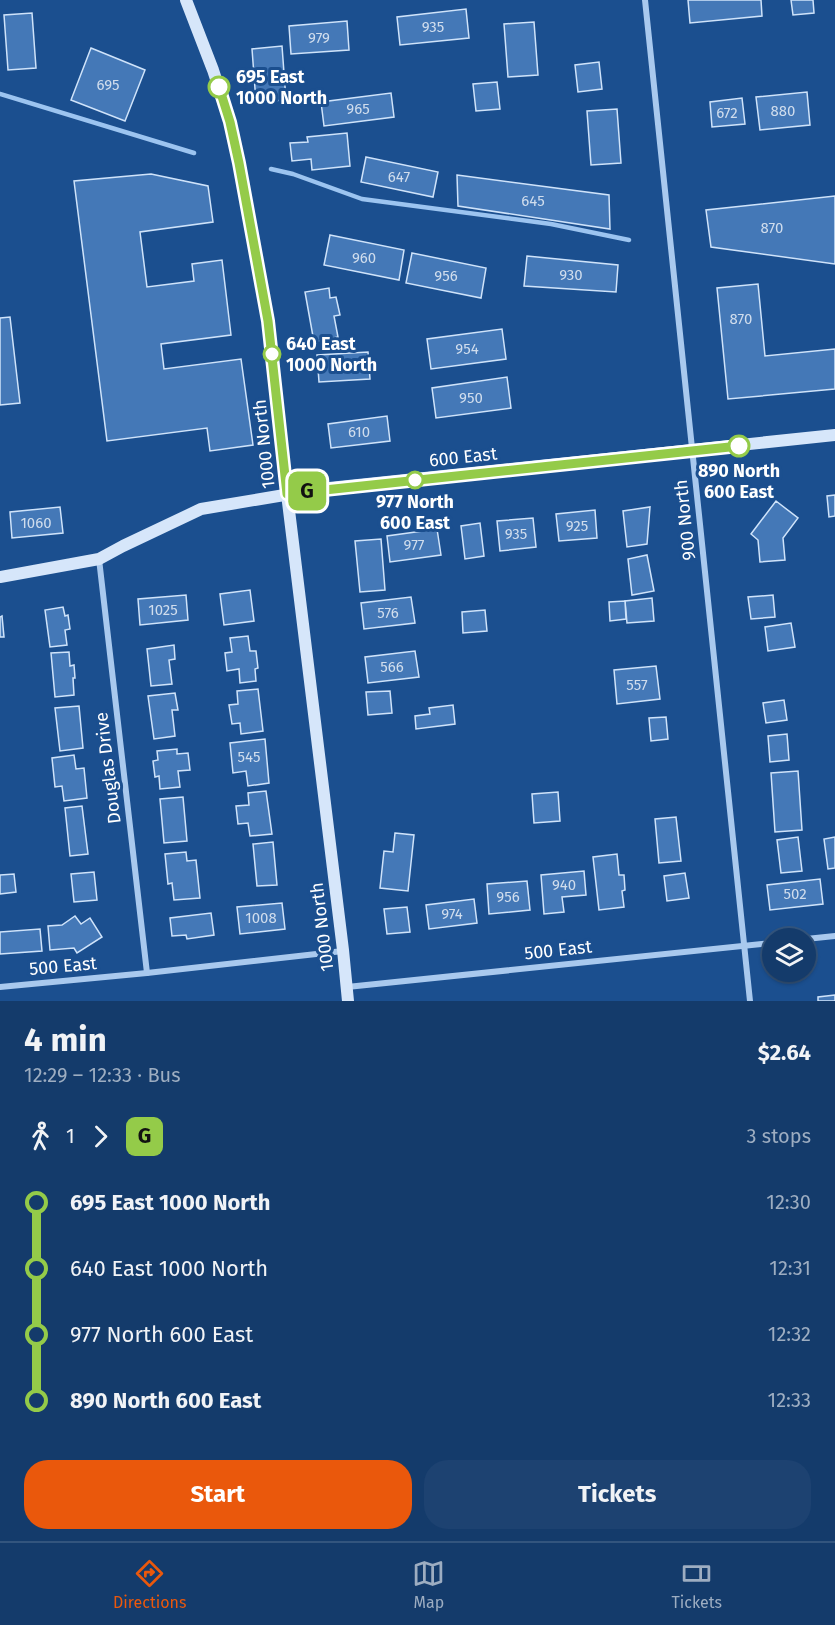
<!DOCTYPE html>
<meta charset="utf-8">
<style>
body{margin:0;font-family:"Fira Sans",sans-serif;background:#1d4271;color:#f1f3f6;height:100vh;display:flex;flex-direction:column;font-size:22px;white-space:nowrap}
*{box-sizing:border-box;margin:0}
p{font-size:20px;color:#9dadc1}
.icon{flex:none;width:33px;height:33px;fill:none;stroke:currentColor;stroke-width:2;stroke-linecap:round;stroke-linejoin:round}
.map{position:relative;height:1001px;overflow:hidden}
.details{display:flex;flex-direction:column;background:#143b6b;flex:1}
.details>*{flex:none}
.badge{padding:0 12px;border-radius:9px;font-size:21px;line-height:39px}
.tools{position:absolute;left:762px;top:928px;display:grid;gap:12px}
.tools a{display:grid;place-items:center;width:54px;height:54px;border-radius:50%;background:#143b6b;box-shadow:0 2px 4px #0004,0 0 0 2px #33557e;font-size:30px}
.map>.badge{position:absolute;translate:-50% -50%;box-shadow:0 0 0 3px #fff}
.legs{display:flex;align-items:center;gap:9px;height:66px;padding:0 24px;font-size:20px}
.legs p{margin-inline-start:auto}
.summary{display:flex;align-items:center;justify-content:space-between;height:102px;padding:0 24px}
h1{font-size:33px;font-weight:700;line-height:45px}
.primary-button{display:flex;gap:12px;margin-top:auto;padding:12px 24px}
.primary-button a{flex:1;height:69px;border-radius:24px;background:#ea580c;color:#fff;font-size:24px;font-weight:700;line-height:69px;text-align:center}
.primary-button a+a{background:#1d4271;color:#f1f3f6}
ul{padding:0 24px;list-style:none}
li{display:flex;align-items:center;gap:21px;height:66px;font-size:22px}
li i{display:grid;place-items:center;width:9px;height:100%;margin:0 8px;background:currentColor}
li i::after{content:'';width:15px;height:15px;margin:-8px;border:4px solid;border-radius:50%;background:#143b6b}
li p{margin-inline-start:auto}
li:first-child i{background:linear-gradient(#0000 50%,currentColor 0)}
li:last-child i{background:linear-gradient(currentColor 50%,#0000 0)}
.tab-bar{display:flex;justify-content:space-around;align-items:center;height:84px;border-top:2px solid #33557e;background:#143b6b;font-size:16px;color:#9dadc1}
.tab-bar a{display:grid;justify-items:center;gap:3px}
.tab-bar .selected{color:#ea580c}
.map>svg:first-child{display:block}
</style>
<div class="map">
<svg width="835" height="1001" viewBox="0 0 835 1001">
<rect width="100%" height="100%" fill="#1b4f8f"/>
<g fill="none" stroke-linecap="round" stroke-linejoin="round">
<g stroke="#9cc4f0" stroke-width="4.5">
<polyline points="0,94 194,153"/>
<polyline points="271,169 293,174 362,199 551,224 629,240"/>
</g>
</g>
<g fill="#4478b7" stroke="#cfe3fa" stroke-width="1.5">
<polygon points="688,0 761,0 762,16 690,23"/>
<polygon points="791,0 813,0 814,13 793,15"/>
<polygon points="466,9 469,38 400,45 397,17"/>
<polygon points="32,13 36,68 8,70 4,15"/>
<polygon points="347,21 349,50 291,54 289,26"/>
<polygon points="534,22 538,75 508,77 504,24"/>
<polygon points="282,46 286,100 256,102 252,49"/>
<polygon points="91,48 145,70 125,121 71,100"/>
<polygon points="599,62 602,89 578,92 575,65"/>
<polygon points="497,82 500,109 476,111 473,84"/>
<polygon points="807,92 810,125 760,130 756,97"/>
<polygon points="391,93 394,117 324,126 321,102"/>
<polygon points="742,98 745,124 712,127 710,102"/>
<polygon points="617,109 621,163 591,165 587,111"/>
<polygon points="347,133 350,166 312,170 311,159 292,161 290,143 308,142 307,137"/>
<polygon points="366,157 438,172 433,197 361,182"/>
<polygon points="151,174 208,186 213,222 140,232 147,287 194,281 192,264 222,260 231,335 161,344 164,369 241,359 253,445 210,451 207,428 107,441 74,181"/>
<polygon points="457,175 609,195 610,229 458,206"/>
<polygon points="835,196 835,264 711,247 706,210"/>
<polygon points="330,235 404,250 399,280 324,265"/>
<polygon points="412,253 486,268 481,298 406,283"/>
<polygon points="527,256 618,265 616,292 524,286"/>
<polygon points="758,284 765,356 835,349 835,389 728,399 717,288"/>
<polygon points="329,288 330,298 336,297 340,315 334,316 338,337 314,342 305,292"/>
<polygon points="10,317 20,403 0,405 0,318"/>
<polygon points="502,329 506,359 431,369 427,339"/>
<polygon points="368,352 370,379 319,382 317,355"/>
<polygon points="507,377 511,408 436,418 432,388"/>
<polygon points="387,416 390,441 331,448 328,424"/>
<polygon points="835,495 835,516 829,517 827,496"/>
<polygon points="776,501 798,518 783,538 785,560 760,562 758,540 751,534"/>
<polygon points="60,507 63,533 12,538 10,512"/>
<polygon points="650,507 647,544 627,547 623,511"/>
<polygon points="595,510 597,538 559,541 556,514"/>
<polygon points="533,518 536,547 500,551 497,521"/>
<polygon points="480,523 484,556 465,559 461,526"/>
<polygon points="437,529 441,555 390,562 387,536"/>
<polygon points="381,539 385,590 360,592 355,541"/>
<polygon points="647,555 654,591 632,595 628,559"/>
<polygon points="250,590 254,621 224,625 220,594"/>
<polygon points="186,595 188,620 140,625 138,599"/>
<polygon points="773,595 775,617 751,619 748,597"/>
<polygon points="411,597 415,623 364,629 361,603"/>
<polygon points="652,598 654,621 627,623 625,601"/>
<polygon points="625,601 626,619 610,621 609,602"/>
<polygon points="63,607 65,616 68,615 70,629 65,630 67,645 50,647 45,610"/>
<polygon points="485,610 487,631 463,633 462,612"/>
<polygon points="2,616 4,637 0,637 0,617"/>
<polygon points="791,623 795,647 768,651 765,627"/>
<polygon points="248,636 250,651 256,651 258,668 255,669 256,681 240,683 239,669 227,671 225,653 232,652 230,638"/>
<polygon points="174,645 175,659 169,660 172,684 151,686 147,649"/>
<polygon points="415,651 419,677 368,683 365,657"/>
<polygon points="69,652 70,666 74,665 75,678 73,678 74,695 55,697 51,653"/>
<polygon points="656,666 660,699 617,704 614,670"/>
<polygon points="258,689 263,731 241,734 240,723 232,724 229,705 238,704 237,691"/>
<polygon points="390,691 392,713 368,715 366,692"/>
<polygon points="175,693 178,710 172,710 175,736 154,739 148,696"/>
<polygon points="784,700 787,720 766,723 763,703"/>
<polygon points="453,705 455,724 416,729 415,716 430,714 429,708"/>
<polygon points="79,706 83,748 60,751 55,708"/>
<polygon points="666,717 668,739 651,741 649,718"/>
<polygon points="787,734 789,760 770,762 768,736"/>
<polygon points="265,739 269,783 248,786 246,771 233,773 230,743"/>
<polygon points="177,749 177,754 188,753 190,770 178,771 180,787 160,789 159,776 155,777 153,761 158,760 157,751"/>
<polygon points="74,755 76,769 84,768 87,798 64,801 62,786 55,787 52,758"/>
<polygon points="798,771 802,830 775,832 771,773"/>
<polygon points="266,791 272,834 250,836 248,823 238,824 236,806 249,805 248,793"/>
<polygon points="558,792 560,821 534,823 532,794"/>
<polygon points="183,797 187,841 164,843 160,799"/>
<polygon points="82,806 88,854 70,856 65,808"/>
<polygon points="676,817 681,861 659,863 655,819"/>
<polygon points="395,833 414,835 408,891 380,888 384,851 393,852"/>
<polygon points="798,837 802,871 781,873 777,840"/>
<polygon points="835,837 835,868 828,869 824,839"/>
<polygon points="273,842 277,885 257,886 253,844"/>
<polygon points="186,852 187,861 196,860 200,898 174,900 172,883 168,884 165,854"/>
<polygon points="617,854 619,875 624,875 625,890 622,891 624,907 599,910 593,857"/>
<polygon points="584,871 586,895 562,897 564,912 544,914 541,875"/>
<polygon points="94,872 97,900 74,902 71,874"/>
<polygon points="685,873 689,898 667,901 664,876"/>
<polygon points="14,874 16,892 0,894 0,875"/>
<polygon points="820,879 823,904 770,910 767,885"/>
<polygon points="527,881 530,910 489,914 487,884"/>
<polygon points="474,899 477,923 429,929 426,905"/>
<polygon points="282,903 285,929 240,934 237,907"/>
<polygon points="407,907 410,932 387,934 384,909"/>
<polygon points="211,913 214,935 187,939 186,935 172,936 170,918"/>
<polygon points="75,916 81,924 90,918 102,937 77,953 74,948 50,950 48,926 62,925"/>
<polygon points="40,929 42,951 0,954 0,932"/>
<polygon points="835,995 835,1001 818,1001 818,997"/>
</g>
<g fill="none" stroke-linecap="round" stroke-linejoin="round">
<g stroke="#a9c9ee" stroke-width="6">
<polyline points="645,0 750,1001"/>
<polyline points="99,559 147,973"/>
<polyline points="806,939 835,936"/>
<polyline points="0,987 147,973 343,951"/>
<polyline points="347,987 772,943"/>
</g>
<g stroke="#d6e6fa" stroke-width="12">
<polyline points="186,0 213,70 230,122 239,163 268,321 287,494 343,950 348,1001"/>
<polyline points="0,577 99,559 123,546 201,509 320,489 835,435"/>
</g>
</g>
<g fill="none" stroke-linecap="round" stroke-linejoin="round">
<defs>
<polyline id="line-1" points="219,87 230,122 239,163 268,321 287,494 739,446"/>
</defs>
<use href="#line-1" stroke="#fff" stroke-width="14"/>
<use href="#line-1" stroke="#94cb49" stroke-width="9"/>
</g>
<g fill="#fff" stroke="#94cb49" stroke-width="3">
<circle cx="219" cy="87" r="10"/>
<circle cx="272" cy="354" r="8"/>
<circle cx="739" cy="446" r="10"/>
<circle cx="415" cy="480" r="8"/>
</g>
<g text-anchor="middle" stroke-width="6" stroke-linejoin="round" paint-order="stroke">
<g font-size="15" fill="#d0dded">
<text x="433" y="32">935</text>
<text x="319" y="43">979</text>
<text x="108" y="90">695</text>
<text x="358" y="114">965</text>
<text x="783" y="116">880</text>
<text x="727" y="118">672</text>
<text x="399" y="182">647</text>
<text x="533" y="206">645</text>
<text x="772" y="233">870</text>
<text x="364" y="263">960</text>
<text x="571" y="280">930</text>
<text x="446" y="281">956</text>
<text x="741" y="324">870</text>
<text x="467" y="354">954</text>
<text x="471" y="403">950</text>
<text x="359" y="437">610</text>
<text x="36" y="528">1060</text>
<text x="577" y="531">925</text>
<text x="516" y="539">935</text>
<text x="414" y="550">977</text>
<text x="163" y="615">1025</text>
<text x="388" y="618">576</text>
<text x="392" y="672">566</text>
<text x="637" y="690">557</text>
<text x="249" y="762">545</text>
<text x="564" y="890">940</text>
<text x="795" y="899">502</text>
<text x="508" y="902">956</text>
<text x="452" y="919">974</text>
<text x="261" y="923">1008</text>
</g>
<g font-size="18" font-weight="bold" fill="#fff" stroke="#1b4f8f" text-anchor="start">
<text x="236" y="83">695 East<tspan x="236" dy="21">1000 North</tspan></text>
<text x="286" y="350">640 East<tspan x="286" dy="21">1000 North</tspan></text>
<text x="739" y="477" text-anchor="middle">890 North<tspan x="739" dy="21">600 East</tspan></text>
<text x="415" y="508" text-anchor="middle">977 North<tspan x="415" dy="21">600 East</tspan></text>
</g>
<g font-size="18" fill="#fff" stroke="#1b4f8f">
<text transform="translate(264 444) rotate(-96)" y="6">1000 North</text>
<text transform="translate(463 457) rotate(-6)" y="6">600 East</text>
<text transform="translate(685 520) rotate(-96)" y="6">900 North</text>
<text transform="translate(108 768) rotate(-97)" y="6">Douglas Drive</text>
<text transform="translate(322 927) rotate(-97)" y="6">1000 North</text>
<text transform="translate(558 950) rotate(-6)" y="6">500 East</text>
<text transform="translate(63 966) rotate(-5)" y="6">500 East</text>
</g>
</g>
</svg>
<div class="tools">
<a><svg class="icon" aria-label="layers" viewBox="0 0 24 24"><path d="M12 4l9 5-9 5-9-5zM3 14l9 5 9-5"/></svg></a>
</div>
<b class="badge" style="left:307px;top:491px;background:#94cb49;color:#111">G</b>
</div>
<section class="details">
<div class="summary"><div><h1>4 min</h1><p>12:29 – 12:33 · Bus</p></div><b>$2.64</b></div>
<div class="legs"><svg class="icon" aria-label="walk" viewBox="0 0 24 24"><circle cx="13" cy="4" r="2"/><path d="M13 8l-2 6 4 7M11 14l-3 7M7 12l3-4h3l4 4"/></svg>1<svg class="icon" aria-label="forward" viewBox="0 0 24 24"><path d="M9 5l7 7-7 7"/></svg><b class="badge" style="background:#94cb49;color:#111">G</b><p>3 stops</p></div>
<ul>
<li><i style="color:#94cb49"></i><b>695 East 1000 North</b><p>12:30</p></li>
<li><i style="color:#94cb49"></i><span>640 East 1000 North</span><p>12:31</p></li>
<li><i style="color:#94cb49"></i><span>977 North 600 East</span><p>12:32</p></li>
<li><i style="color:#94cb49"></i><b>890 North 600 East</b><p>12:33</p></li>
</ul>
<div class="primary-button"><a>Start</a><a>Tickets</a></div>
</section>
<nav class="tab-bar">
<a class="selected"><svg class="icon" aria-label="directions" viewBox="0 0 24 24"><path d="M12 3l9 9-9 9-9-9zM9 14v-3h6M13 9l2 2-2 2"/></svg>Directions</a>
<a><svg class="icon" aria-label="map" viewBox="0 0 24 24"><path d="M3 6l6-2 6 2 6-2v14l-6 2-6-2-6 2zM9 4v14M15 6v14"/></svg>Map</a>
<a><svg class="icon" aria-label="tickets" viewBox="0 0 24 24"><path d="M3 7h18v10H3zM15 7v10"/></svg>Tickets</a>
</nav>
